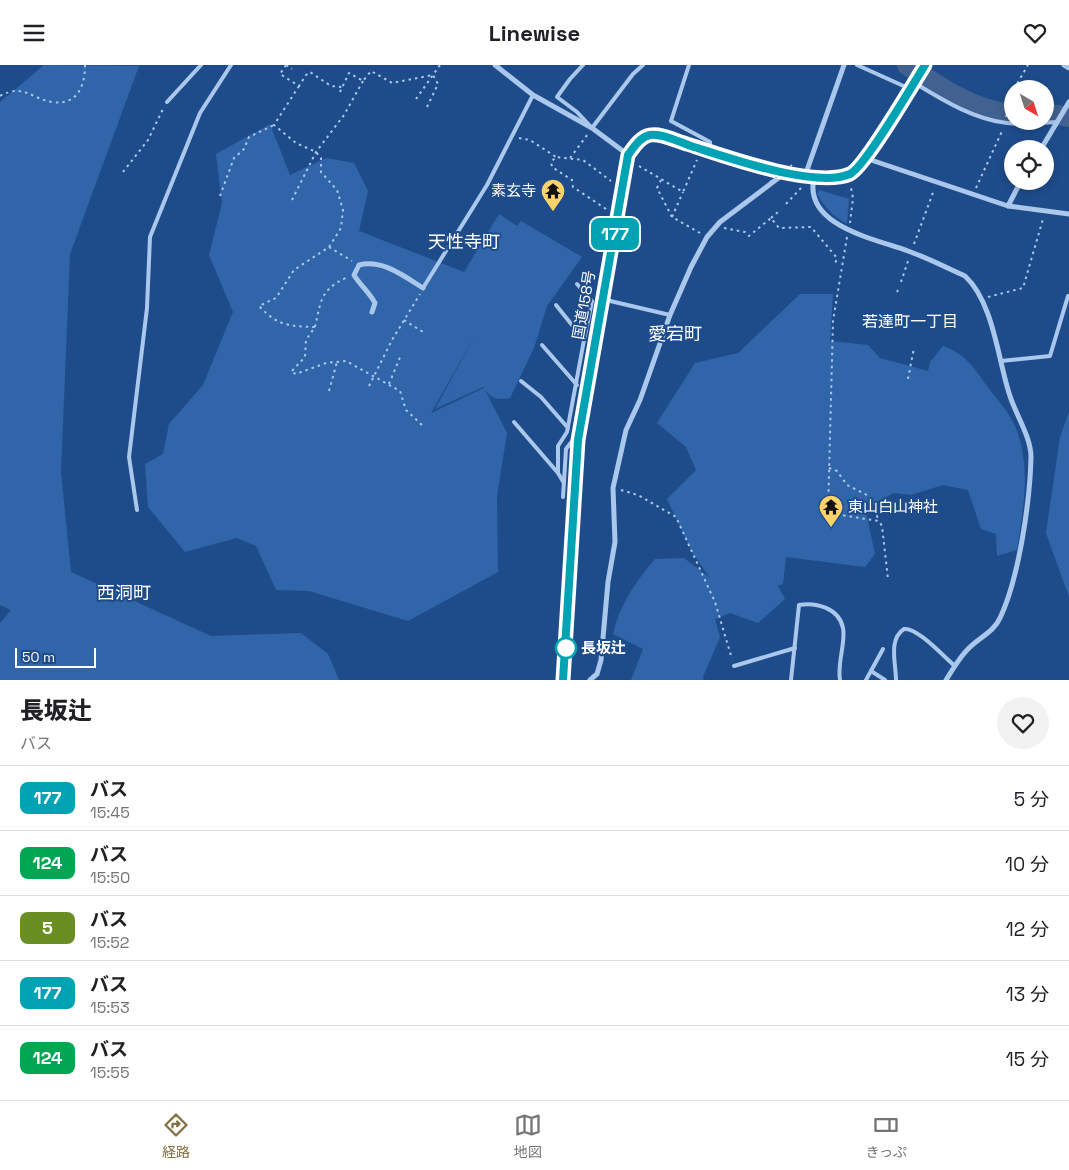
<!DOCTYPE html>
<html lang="ja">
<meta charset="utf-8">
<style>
body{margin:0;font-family:"Space Grotesk","Noto Sans JP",sans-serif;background:#f2f2f2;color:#202124;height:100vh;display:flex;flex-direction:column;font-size:19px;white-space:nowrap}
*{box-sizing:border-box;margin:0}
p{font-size:16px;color:#757577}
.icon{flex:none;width:28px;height:28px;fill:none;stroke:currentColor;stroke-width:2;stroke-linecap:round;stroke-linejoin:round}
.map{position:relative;height:615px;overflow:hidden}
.drawer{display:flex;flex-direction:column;background:#fff;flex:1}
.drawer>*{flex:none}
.badge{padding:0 10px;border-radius:8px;font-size:18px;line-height:32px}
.needle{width:32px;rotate:141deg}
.fabs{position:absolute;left:1004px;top:15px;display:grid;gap:10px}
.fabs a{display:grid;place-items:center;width:50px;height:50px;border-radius:50%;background:#fff;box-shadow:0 2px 8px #0003;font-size:25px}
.scale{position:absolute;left:15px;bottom:12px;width:81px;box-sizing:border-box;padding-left:5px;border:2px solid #fff;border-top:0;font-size:14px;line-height:18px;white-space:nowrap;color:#fff;-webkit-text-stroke:4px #1e4c8b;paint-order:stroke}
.map>.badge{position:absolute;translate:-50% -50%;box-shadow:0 0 0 2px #fff}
.round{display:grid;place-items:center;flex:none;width:52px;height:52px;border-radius:26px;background:#f2f2f2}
.headline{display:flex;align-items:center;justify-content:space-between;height:85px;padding:0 20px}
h1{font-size:24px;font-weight:800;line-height:38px}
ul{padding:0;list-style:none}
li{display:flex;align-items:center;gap:15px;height:65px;padding:0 20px;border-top:1px solid #e0e0e0}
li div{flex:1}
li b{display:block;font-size:19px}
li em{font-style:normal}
li .badge{min-width:55px;font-weight:700;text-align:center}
header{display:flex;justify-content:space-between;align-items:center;height:65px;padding:0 20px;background:#fff;font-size:22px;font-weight:800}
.dock{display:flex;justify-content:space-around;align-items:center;height:70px;border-top:1px solid #e0e0e0;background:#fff;font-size:14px;color:#757577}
.dock a{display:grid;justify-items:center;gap:2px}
.dock .current{color:#837143}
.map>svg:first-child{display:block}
</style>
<header><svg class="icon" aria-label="menu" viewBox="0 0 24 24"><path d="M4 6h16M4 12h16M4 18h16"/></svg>Linewise<svg class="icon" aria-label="heart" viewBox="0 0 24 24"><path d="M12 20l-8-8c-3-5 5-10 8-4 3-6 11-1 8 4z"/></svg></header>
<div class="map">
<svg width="1069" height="615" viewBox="0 0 1069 615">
<rect width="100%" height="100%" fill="#1e4c8b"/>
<g fill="#3165a9" fill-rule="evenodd">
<polygon points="44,0 139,1 70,189 61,407 71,507 211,571 301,568 328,589 339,615 0,615 0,558 11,545 0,540 0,37"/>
<path d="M270 59 290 110 326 93 354 98 368 126 359 166 464 207 499 149 517 161 521 156 582 192 547 241 534 283 510 333C497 335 493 334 485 325L507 368 497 431 498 507 408 556 309 526 276 525 256 481 237 473 185 487 148 442 145 399 163 389 169 359 203 320 233 247 209 190 222 138 216 89ZM476 269 435 344 483 322 484 323 431 348Z"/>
<path d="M819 125 849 134 847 159C835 153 825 143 817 129Z"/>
<path d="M800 229H833L830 276 868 280 880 293 928 306 930 297 943 281C966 289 973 302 987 321 996 333 1009 347 1015 361 1032 401 1023 444 1017 485L997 491 996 469 981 464 968 425 943 420 911 430 894 428 865 443 875 489 865 502 786 492 783 519 778 521 785 534 758 558 730 548 715 554 720 572 703 612 704 615H631L643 584 613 569C619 541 636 516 655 494L684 493 710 513 692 487 667 434 696 405 686 382 657 358 695 298 738 288Z"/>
<polygon points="1069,347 1069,532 1046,468 1060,372"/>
</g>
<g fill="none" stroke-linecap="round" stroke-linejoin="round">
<g stroke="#416290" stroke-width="20">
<path d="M907 0C938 21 974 46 1012 49"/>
<polyline points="1045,48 1069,52"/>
</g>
<g stroke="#aac7ec" stroke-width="2" stroke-dasharray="2.5 4" stroke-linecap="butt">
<polyline points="286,0 280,9 299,21 306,10 310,7 331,21 342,22"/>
<polyline points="286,0 292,4"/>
<path d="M299 21 274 60 296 78 316 87 321 93V107L337 125 343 145 341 163 329 182 294 205 276 233 259 241C278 261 288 261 315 262L306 275 305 292 291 307 296 309 326 298 346 296 400 326 406 345 424 362"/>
<polyline points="1014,24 1028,0"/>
<polyline points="340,27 349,8 363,16 371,6 392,18 433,10"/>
<path d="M0 31C23 18 32 34 52 37 78 41 85 20 85 0"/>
<polyline points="416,34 440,0"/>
<polyline points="427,42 438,19 433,10"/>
<polyline points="1006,52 1008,32 1012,26"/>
<polyline points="519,73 530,75 556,92"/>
<polyline points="570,93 588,69"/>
<polyline points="639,101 683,127 697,95"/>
<polyline points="123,107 148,75 163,44"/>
<polyline points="661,115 657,123 672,152 700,168"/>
<polyline points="976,123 1003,64"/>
<polyline points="220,131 234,93 244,84 249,72 274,60"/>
<polyline points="292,135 316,87 344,50 363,16"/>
<polyline points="786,139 801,123"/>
<polyline points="606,144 573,122 572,115 552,102 551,97 556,92 583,95 611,116"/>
<polyline points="672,152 683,127"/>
<polyline points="771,153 778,147"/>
<polyline points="850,158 853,133 851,123"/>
<polyline points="724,163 745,167 749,171 771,153 779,163 811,162 837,193 835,199"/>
<polyline points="847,172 833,256 828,448 879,456 882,461 888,514"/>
<polyline points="914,179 934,125"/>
<polyline points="329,182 352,196"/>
<polyline points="901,217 909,193"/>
<polyline points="897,227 898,225"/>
<polyline points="988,232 1023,223 1043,154"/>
<polyline points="404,255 423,267"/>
<path d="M315 262C321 236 320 225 346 213"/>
<polyline points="908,314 914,283"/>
<polyline points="389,319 401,290"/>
<polyline points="369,321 392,275 420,229"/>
<polyline points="329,326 337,297"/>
<polyline points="829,403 837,406 847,420 869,431 874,438 878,455"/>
<polyline points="621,425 638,430 676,452 715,537 732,594"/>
</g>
<g stroke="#aac7ec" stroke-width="4">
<polyline points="583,0 570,14 557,32 577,47 592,63 633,9 643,0"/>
<polyline points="689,0 671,56 710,77 710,82"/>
<polyline points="857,0 908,23"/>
<path d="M918 20C944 36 976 55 1007 58 1023 60 1041 58 1057 57"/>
<polyline points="167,37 201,0"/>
<polyline points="577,219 592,236 584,275"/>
<polyline points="423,223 487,120 533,30"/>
<polyline points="606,235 670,250"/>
<polyline points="556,240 584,275 567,367 558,381 558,408 564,418"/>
<polyline points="542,280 577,320"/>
<polyline points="1001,296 1050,291 1068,231"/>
<polyline points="521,316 541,332 568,363"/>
<polyline points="514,357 558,408"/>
<polyline points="563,432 566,384 573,375"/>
<polyline points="137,445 129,392 147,243 150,172 200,48 231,0"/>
<polyline points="734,601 795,583"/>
<polyline points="871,606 885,615"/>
<path d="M791 615 799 540C816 537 839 543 843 563 846 577 837 598 840 615"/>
<polyline points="866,615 883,584"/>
<path d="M896 615C896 599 888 574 904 564 917 562 944 592 955 601"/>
</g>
<g stroke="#aac7ec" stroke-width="5">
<polyline points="495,0 533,30 592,63 627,89"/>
<polyline points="1064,0 1069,3"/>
<polyline points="1041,84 1069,37"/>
<polyline points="868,94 1008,141 1069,149"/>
<polyline points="806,108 844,0"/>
<path d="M814 113C803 161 876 174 908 186 928 193 947 203 965 211 994 238 998 296 1010 331 1016 350 1031 372 1031 392 1030 436 1019 513 1000 553 994 567 978 573 968 584 959 593 953 604 946 615"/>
<polyline points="1008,141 1021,116"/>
<path d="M372 247 375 238C369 227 360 220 354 210L359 200C382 194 404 211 423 223"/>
<polyline points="590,615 597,609 601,595 608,517 615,477 613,423 626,365 640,335 670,250 691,202 707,172 720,157 781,111"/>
</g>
<path stroke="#fff" stroke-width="15" d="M563 615 578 375 628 90C634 82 640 72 650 70 661 68 676 76 687 79 723 91 815 124 850 109 865 102 913 19 925 0"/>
<polyline stroke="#aac7ec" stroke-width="2" stroke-dasharray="2.5 4" stroke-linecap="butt" points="770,117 792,100"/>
</g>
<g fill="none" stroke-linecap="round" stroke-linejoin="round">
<defs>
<path id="line" d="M563 615 578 375 628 90C634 82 640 72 650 70 662 68 679 77 691 81 726 92 816 124 850 109 865 102 913 19 925 0"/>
</defs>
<use href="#line" stroke="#fff" stroke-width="11"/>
<use href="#line" stroke="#00a3b4" stroke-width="8"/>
</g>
<defs>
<symbol id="temple-pin" viewBox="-11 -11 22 30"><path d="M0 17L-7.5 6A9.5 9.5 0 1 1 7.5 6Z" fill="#fbd369" stroke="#1e4c8b"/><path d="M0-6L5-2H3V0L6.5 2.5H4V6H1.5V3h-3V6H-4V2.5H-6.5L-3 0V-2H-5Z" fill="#111"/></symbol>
</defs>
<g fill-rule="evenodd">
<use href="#temple-pin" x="539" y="112" width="28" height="38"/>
<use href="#temple-pin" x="817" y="428" width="28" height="38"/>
</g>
<circle fill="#fff" stroke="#00a3b4" stroke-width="2.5" cx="566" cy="583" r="10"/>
<g text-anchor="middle" stroke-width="4" stroke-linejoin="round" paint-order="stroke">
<g font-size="15" fill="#fff" stroke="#1e4c8b" text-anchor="end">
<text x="536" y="131">素玄寺</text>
<text x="848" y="447" text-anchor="start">東山白山神社</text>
</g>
<g font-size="15" fill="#fff" stroke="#1e4c8b">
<text transform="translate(584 240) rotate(-80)" y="5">国道158号</text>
</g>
<g font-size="15" font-weight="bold" fill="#fff" stroke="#1e4c8b" text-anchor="start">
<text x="581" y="588">長坂辻</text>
</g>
<g font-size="16" fill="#fff" stroke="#1e4c8b">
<text x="910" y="262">若達町一丁目</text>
</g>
<g font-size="18" fill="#fff" stroke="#1e4c8b">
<text x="464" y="183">天性寺町</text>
<text x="675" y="275">愛宕町</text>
<text x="124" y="534">西洞町</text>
</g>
</g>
</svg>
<div class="fabs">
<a><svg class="needle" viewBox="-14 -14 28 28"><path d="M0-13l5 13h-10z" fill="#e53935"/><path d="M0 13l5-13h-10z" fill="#757577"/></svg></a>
<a><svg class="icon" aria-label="locate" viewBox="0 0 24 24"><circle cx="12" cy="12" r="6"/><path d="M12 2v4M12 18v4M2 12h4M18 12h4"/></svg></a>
</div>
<div class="scale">50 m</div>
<b class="badge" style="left:615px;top:169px;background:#00a3b4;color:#fff">177</b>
</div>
<section class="drawer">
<div class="headline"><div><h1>長坂辻</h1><p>バス</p></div><a class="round"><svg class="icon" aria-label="heart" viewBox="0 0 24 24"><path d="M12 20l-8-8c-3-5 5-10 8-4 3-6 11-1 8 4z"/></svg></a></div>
<ul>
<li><span class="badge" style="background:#00a3b4;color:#fff">177</span><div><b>バス</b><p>15:45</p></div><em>5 分</em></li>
<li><span class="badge" style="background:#00a651;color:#fff">124</span><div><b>バス</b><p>15:50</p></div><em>10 分</em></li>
<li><span class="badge" style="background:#6b8e23;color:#fff">5</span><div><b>バス</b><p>15:52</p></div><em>12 分</em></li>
<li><span class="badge" style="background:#00a3b4;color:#fff">177</span><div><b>バス</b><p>15:53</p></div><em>13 分</em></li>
<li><span class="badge" style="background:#00a651;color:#fff">124</span><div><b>バス</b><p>15:55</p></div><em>15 分</em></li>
</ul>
</section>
<nav class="dock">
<a class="current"><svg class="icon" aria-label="directions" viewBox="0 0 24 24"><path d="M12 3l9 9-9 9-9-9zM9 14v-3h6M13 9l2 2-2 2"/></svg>経路</a>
<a><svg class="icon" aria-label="map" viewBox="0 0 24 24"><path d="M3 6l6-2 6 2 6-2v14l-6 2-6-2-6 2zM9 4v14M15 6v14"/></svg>地図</a>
<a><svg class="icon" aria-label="tickets" viewBox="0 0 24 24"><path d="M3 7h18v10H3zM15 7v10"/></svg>きっぷ</a>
</nav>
